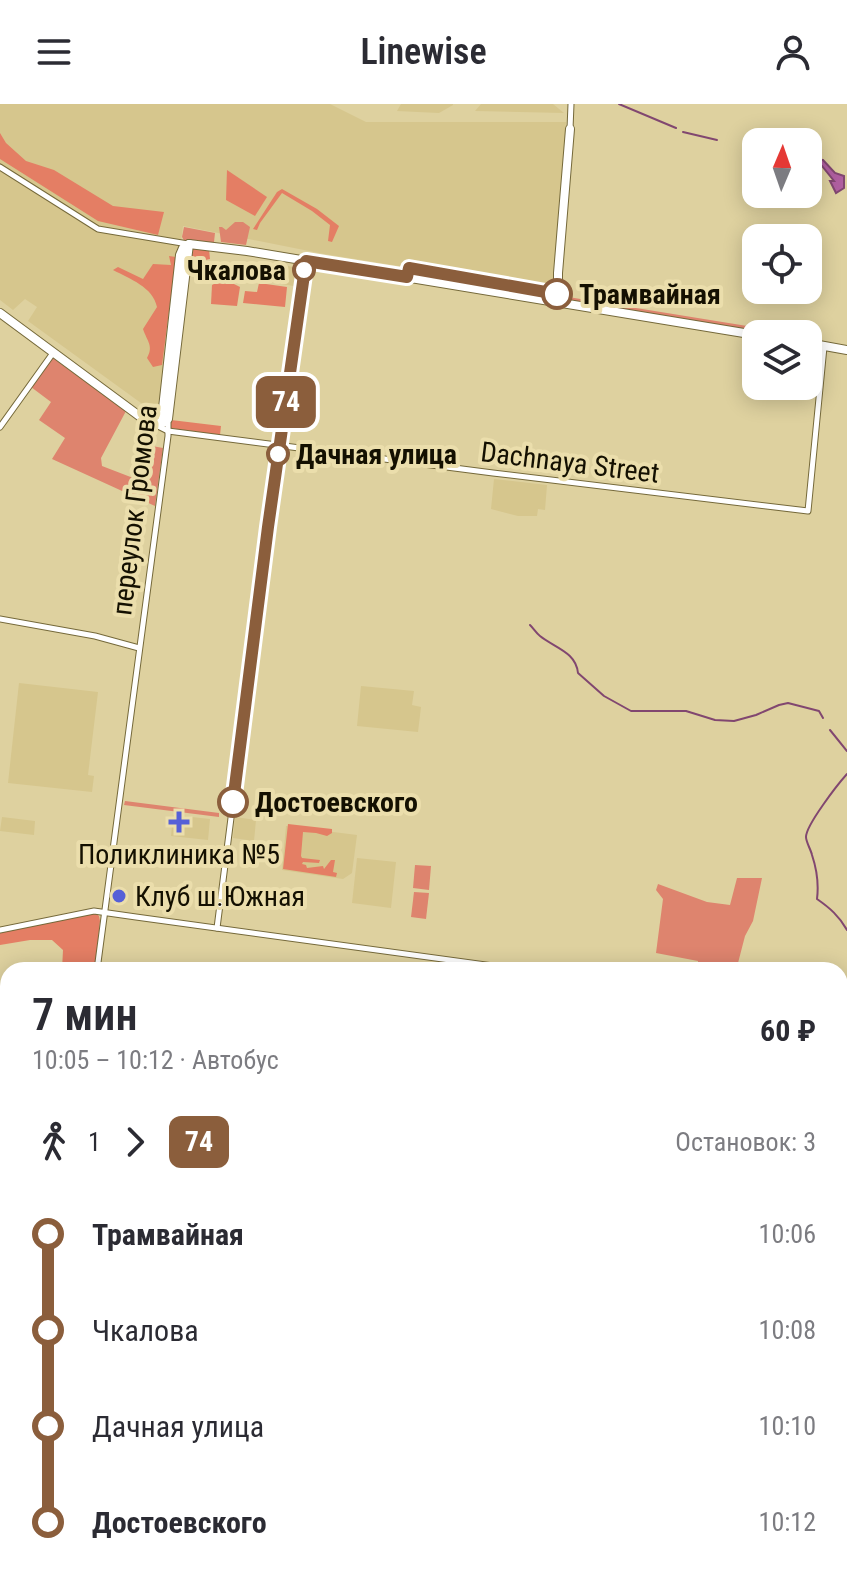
<!DOCTYPE html>
<html lang="ru">
<meta charset="utf-8">
<style>
body{margin:0;font-family:"Roboto Condensed",sans-serif;background:#f2f2f3;color:#2b2b33;height:100vh;display:flex;flex-direction:column;font-size:30px;white-space:nowrap}
*{box-sizing:border-box;margin:0}
p{font-size:26px;color:#7c7c81}
.icon{flex:none;width:44px;height:44px;fill:none;stroke:currentColor;stroke-width:2;stroke-linecap:round;stroke-linejoin:round}
.map{position:relative;flex:1;overflow:hidden}
.side{position:absolute;left:0px;top:858px;width:848px;height:626px;display:flex;flex-direction:column;background:#fff;border-radius:24px 24px 0 0;box-shadow:0 4px 20px #0003}
.side>*{flex:none}
.badge{padding:0 16px;border-radius:12px;font-size:28px;line-height:52px}
.needle{width:52px;rotate:2deg}
.tools{position:absolute;left:742px;top:24px;display:grid;gap:16px}
.tools a{display:grid;place-items:center;width:80px;height:80px;border-radius:16px;background:#fff;box-shadow:0 4px 20px #0003;font-size:40px}
.map>.badge{position:absolute;translate:-50% -50%;box-shadow:0 0 0 4px #fff}
.legs{display:flex;align-items:center;gap:12px;height:88px;padding:0 32px;font-size:26px}
.legs p{margin-inline-start:auto}
.overview{display:flex;align-items:center;justify-content:space-between;height:136px;padding:0 32px}
h1{font-size:44px;font-weight:600;line-height:60px}
ul{padding:0 32px;list-style:none}
li{display:flex;align-items:center;gap:28px;height:96px;font-size:30px}
li i{display:grid;place-items:center;width:12px;height:100%;margin:0 10px;background:currentColor}
li i::after{content:'';width:20px;height:20px;margin:-10px;border:6px solid;border-radius:50%;background:#fff}
li p{margin-inline-start:auto}
li:first-child i{background:linear-gradient(#0000 50%,currentColor 0)}
li:last-child i{background:linear-gradient(currentColor 50%,#0000 0)}
header{display:flex;justify-content:space-between;align-items:center;height:104px;padding:0 32px;background:#fff;font-size:36px;font-weight:600}
.map>svg:first-child{display:block}
</style>
<header><svg class="icon" aria-label="menu" viewBox="0 0 24 24"><path d="M4 6h16M4 12h16M4 18h16"/></svg>Linewise<svg class="icon" aria-label="person" viewBox="0 0 24 24"><circle cx="12" cy="8" r="4"/><path d="M4 21q1-7 8-7t8 7"/></svg></header>
<div class="map">
<svg width="847" height="1483" viewBox="0 0 847 1483">
<rect width="100%" height="100%" fill="#ded19f"/>
<g fill="#d6c68d">
<polygon points="0,0 330,0 366,18 566,18 553,187 324,150 183,122 160,300 152,307 28,217 37,203 25,195 13,206 0,196"/>
<polygon points="401,0 453,0 453,1 439,9 397,7"/>
<polygon points="481,0 553,0 564,9 475,7"/>
<polygon points="273,160 301,164 299,183 271,178"/>
<polygon points="494,375 547,381 545,406 538,405 537,412 518,412 491,405"/>
<polygon points="19,579 98,588 88,671 94,672 92,688 8,679"/>
<polygon points="361,582 414,587 412,601 421,603 418,628 357,622"/>
<polygon points="173,711 210,715 208,736 171,732"/>
<polygon points="2,713 35,717 34,731 0,727"/>
<polygon points="235,713 256,716 254,737 233,734"/>
<polygon points="286,722 357,731 352,769 343,775 282,766"/>
<polygon points="357,754 396,758 391,804 352,799"/>
<rect x="840" y="892" width="7" height="279"/>
</g>
<g fill="#de846e">
<polygon points="235,118 243,118 250,123 246,141 221,138 219,123 222,123 226,126"/>
<polygon points="184,123 215,129 214,138 185,138 182,133"/>
<polygon points="412,168 555,191 554,194 411,171"/>
<polygon points="562,192 796,230 773,230 562,195"/>
<polygon points="53,254 126,307 101,354 102,362 141,377 152,342 163,344 155,402 52,355 65,334 39,316 51,298 31,283"/>
<polygon points="125,697 219,709 219,713 124,701"/>
<polygon points="415,761 431,762 429,786 413,784"/>
<polygon points="737,774 762,774 753,817 745,832 738,859 735,866 698,866 698,857 656,849 663,795 656,786 658,780 707,798 730,801"/>
<polygon points="414,788 429,789 426,815 411,813"/>
<polygon points="8,1282 8,1476 29,1476 29,1483 0,1483 0,1291"/>
</g>
<g fill="#e47e64">
<polygon points="0,29 6,39 26,57 54,66 113,102 164,108 158,131 98,117 0,55"/>
<polygon points="227,66 267,93 255,112 226,96"/>
<polygon points="282,85 317,105 339,122 332,138 328,137 330,121 312,107 282,89 260,119 257,126 253,125 277,88"/>
<polygon points="193,144 209,145 210,155 201,157 202,167 194,170 189,165"/>
<path d="M169 152 176 153 162 261 153 263 147 254C154 242 147 237 143 225L157 203C153 183 130 175 113 166L118 163 143 175 153 160 171 161Z"/>
<polygon points="224,175 240,183 237,202 211,200 212,181"/>
<polygon points="259,179 287,183 285,203 243,199 245,187 257,188"/>
<polygon points="171,316 221,322 220,331 170,324"/>
<polygon points="288,720 332,725 332,729 327,732 316,729 303,728 301,752 302,754 320,756 319,759 303,758 302,760 306,761 307,764 323,762 324,765 331,756 335,756 333,768 337,769 336,773 283,765"/>
<polygon points="95,809 99,812 100,817 95,866 62,866 63,846 52,836 30,836 0,841 0,828"/>
<polygon points="582,1476 766,1476 767,1483 581,1483"/>
</g>
<g fill="#b05fa0" stroke="#814770" stroke-width="2">
<polygon points="812,55 823,56 835,69 844,72 844,84 836,89 830,77 834,77 822,62 808,62 808,57"/>
<polygon points="840,953 847,953 847,989 840,988"/>
<polygon points="843,1077 847,1077 847,1115 840,1114 840,1089"/>
<rect x="840" y="1119" width="7" height="45"/>
</g>
<g fill="none" stroke-linecap="round" stroke-linejoin="round">
<g stroke="#814770" stroke-width="2">
<polyline points="619,0 676,24"/>
<polyline points="683,28 717,36"/>
<polyline points="754,43 756,44"/>
<path d="M530 521C534 525 536 529 540 532 555 544 576 548 578 569L604 592 631 607H686L715 616 734 617 756 611 779 601 788 599 819 607 823 614"/>
<polyline points="830,626 847,647"/>
<path d="M847 670C838 680 806 721 806 733 806 738 811 746 812 751 817 766 819 779 817 795 830 804 839 812 847 826"/>
<polyline points="0,1052 8,1053"/>
</g>
<defs>
<g id="minor">
<polyline points="570,25 571,0"/>
<polyline points="0,63 98,125 188,140"/>
<polyline points="154,320 168,327 493,369 808,407 824,243"/>
<polyline points="0,323 53,249"/>
<polyline points="0,515 95,532 139,544"/>
<polyline points="217,824 268,423 306,157"/>
<polyline points="0,826 94,807 136,813 523,866"/>
<polyline points="97,866 168,332 168,316"/>
<polyline points="0,1270 8,1261"/>
</g>
<g id="major">
<polyline points="189,140 247,147 756,231"/>
<polyline points="558,198 558,169 570,25"/>
<polyline points="0,209 142,314 152,319 163,319 168,315 189,140 183,144 180,151 162,313 163,319"/>
<polyline points="808,239 847,246"/>
</g>
</defs>
<use href="#minor" stroke="#75693a" stroke-width="7"/>
<use href="#major" stroke="#75693a" stroke-width="10"/>
<use href="#minor" stroke="#fff" stroke-width="5"/>
<use href="#major" stroke="#fff" stroke-width="8"/>
</g>
<g fill="none" stroke-linecap="round" stroke-linejoin="round">
<defs>
<polyline id="line-1" points="233,698 268,423 306,157 407,173 409,164 557,190"/>
</defs>
<use href="#line-1" stroke="#fff" stroke-width="18"/>
<use href="#line-1" stroke="#8b5e3c" stroke-width="12"/>
</g>
<g fill="#fff" stroke="#8b5e3c" stroke-width="4">
<circle cx="304" cy="166" r="10"/>
<circle cx="557" cy="190" r="14"/>
<circle cx="278" cy="350" r="10"/>
<circle cx="233" cy="698" r="14"/>
</g>
<g fill="#5660d7" stroke="#ebdeac" stroke-width="3">
<path d="M175 706h8v8h8v8h-8v8h-8v-8h-8v-8h8z"/>
<circle cx="119" cy="792" r="8"/>
</g>
<g text-anchor="middle" stroke-width="8" stroke-linejoin="round" paint-order="stroke">
<g font-size="28" font-weight="bold" fill="#141001" stroke="#ebdeac" text-anchor="start">
<text x="286" y="176" text-anchor="end">Чкалова</text>
<text x="579" y="200">Трамвайная</text>
<text x="296" y="360">Дачная улица</text>
<text x="255" y="708">Достоевского</text>
</g>
<g font-size="28" fill="#141001" stroke="#ebdeac">
<text transform="translate(570 358) rotate(7)" y="10">Dachnaya Street</text>
<text transform="translate(134 406) rotate(-83)" y="10">переулок Громова</text>
</g>
<g font-size="28" fill="#141001" stroke="#ebdeac">
<text x="179" y="760">Поликлиника №5</text>
<text x="135" y="802" text-anchor="start">Клуб ш.Южная</text>
</g>
</g>
</svg>
<div class="tools">
<a><svg class="needle" viewBox="-14 -14 28 28"><path d="M0-13l5 13h-10z" fill="#e53935"/><path d="M0 13l5-13h-10z" fill="#7c7c81"/></svg></a>
<a><svg class="icon" aria-label="locate" viewBox="0 0 24 24"><circle cx="12" cy="12" r="6"/><path d="M12 2v4M12 18v4M2 12h4M18 12h4"/></svg></a>
<a><svg class="icon" aria-label="layers" viewBox="0 0 24 24"><path d="M12 4l9 5-9 5-9-5zM3 14l9 5 9-5"/></svg></a>
</div>
<b class="badge" style="left:286px;top:298px;background:#8b5e3c;color:#fff">74</b>
<section class="side">
<div class="overview"><div><h1>7 мин</h1><p>10:05 – 10:12 · Автобус</p></div><b>60 ₽</b></div>
<div class="legs"><svg class="icon" aria-label="walk" viewBox="0 0 24 24"><circle cx="13" cy="4" r="2"/><path d="M13 8l-2 6 4 7M11 14l-3 7M7 12l3-4h3l4 4"/></svg>1<svg class="icon" aria-label="forward" viewBox="0 0 24 24"><path d="M9 5l7 7-7 7"/></svg><b class="badge" style="background:#8b5e3c;color:#fff">74</b><p>Остановок: 3</p></div>
<ul>
<li><i style="color:#8b5e3c"></i><b>Трамвайная</b><p>10:06</p></li>
<li><i style="color:#8b5e3c"></i><span>Чкалова</span><p>10:08</p></li>
<li><i style="color:#8b5e3c"></i><span>Дачная улица</span><p>10:10</p></li>
<li><i style="color:#8b5e3c"></i><b>Достоевского</b><p>10:12</p></li>
</ul>
</section>
</div>
